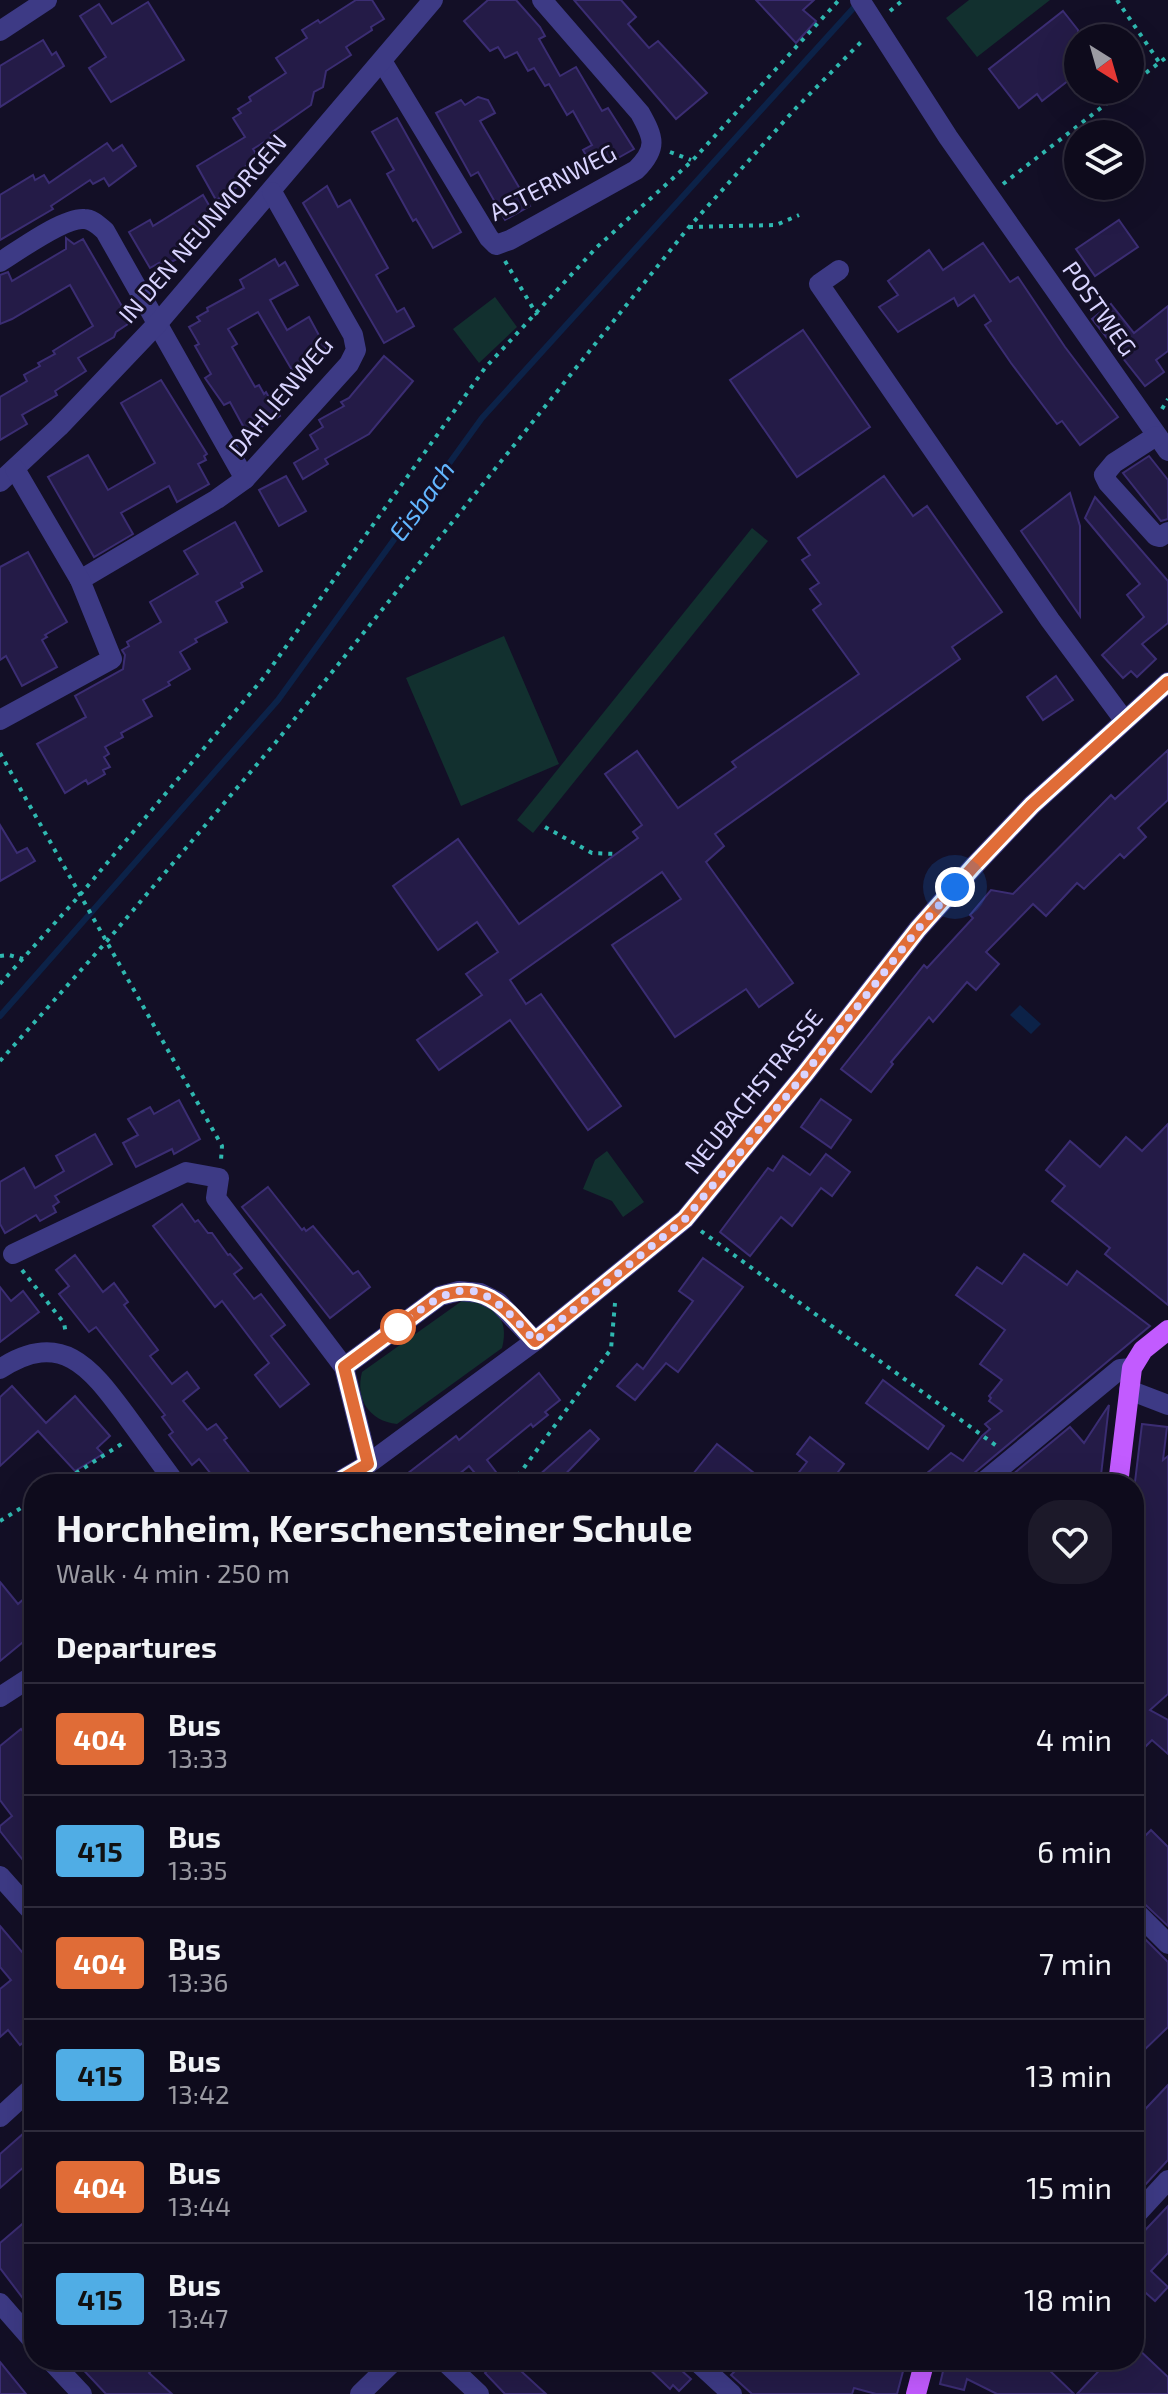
<!DOCTYPE html>
<meta charset="utf-8">
<style>
body{margin:0;font-family:"Exo 2",sans-serif;background:#1c1929;color:#f1f3f6;height:100vh;display:flex;flex-direction:column;font-size:30px;white-space:nowrap}
*{box-sizing:border-box;margin:0}
p{font-size:26px;color:#9b9ba3}
.icon{flex:none;width:44px;height:44px;fill:none;stroke:currentColor;stroke-width:2;stroke-linecap:round;stroke-linejoin:round}
.map{position:relative;flex:1;overflow:hidden}
.sheet{position:absolute;left:24px;top:1474px;width:1120px;height:896px;display:flex;flex-direction:column;background:#0e0b1c;border-radius:32px;box-shadow:0 8px 32px #0002,0 0 0 2px #2e2b3b}
.sheet>*{flex:none}
.badge{padding:0 16px;border-radius:6px;font-size:28px;line-height:52px}
.needle{width:52px;rotate:143deg}
.fabs{position:absolute;left:1064px;top:24px;display:grid;gap:16px}
.fabs a{display:grid;place-items:center;width:80px;height:80px;border-radius:50%;background:#0e0b1c;box-shadow:0 8px 32px #0002,0 0 0 2px #2e2b3b;font-size:40px}
.you{position:absolute;width:40px;height:40px;margin:-20px;border:6px solid #fff;border-radius:50%;background:#1a73e8;box-shadow:0 0 0 12px #1a73e833}
.map>.badge{position:absolute;translate:-50% -50%;box-shadow:0 0 0 4px #fff}
h2{padding:0 32px;font-size:30px;line-height:72px}
.round{display:grid;place-items:center;flex:none;width:84px;height:84px;border-radius:32px;background:#1c1929}
.summary{display:flex;align-items:center;justify-content:space-between;height:136px;padding:0 32px}
h1{font-size:38px;font-weight:700;line-height:60px}
ul{padding:0;list-style:none}
li{display:flex;align-items:center;gap:24px;height:112px;padding:0 32px;border-top:2px solid #2e2b3b}
li div{flex:1}
li b{display:block;font-size:30px}
li em{font-style:normal}
li .badge{min-width:88px;font-weight:700;text-align:center}
.map>svg:first-child{display:block}
</style>
<div class="map">
<svg width="1168" height="2394" viewBox="0 0 1168 2394">
<rect width="100%" height="100%" fill="#130f26"/>
<g fill="#12302f">
<polygon points="969,0 1050,0 977,57 946,18"/>
<polygon points="495,297 517,327 479,363 453,329"/>
<polygon points="752,528 768,541 533,833 517,820"/>
<polygon points="504,636 559,764 461,806 406,678"/>
<polygon points="607,1151 644,1202 623,1217 612,1201 583,1189 595,1160"/>
<path d="M466 1298C493 1305 510 1317 502 1348L397 1424C369 1421 355 1399 362 1372Z"/>
</g>
<polygon fill="#0c2248" points="1020,1005 1041,1024 1031,1034 1010,1015"/>
<g fill="none" stroke-linecap="round" stroke-linejoin="round">
<polyline stroke="#0c2248" stroke-width="6" points="0,1016 278,700 482,418 858,3"/>
</g>
<g fill="#241b47" stroke="#3b2d73" stroke-width="2">
<polygon points="356,0 372,0 384,19 371,27 372,30 346,47 351,55 326,71 323,87 314,92 311,105 271,133 274,136 253,149 259,158 241,169 247,181 216,200 197,166 245,137 233,118 241,113 238,109 251,101 249,97 286,73 276,58 307,38 302,30 318,20 320,23"/>
<polygon points="488,0 516,0 540,27 545,36 539,39 560,76 576,67 602,111 608,108 634,149 595,171 583,150 592,145 573,111 567,115 549,84 545,86 534,68 528,71 517,52 505,58 498,47 490,51 464,21"/>
<polygon points="574,0 621,0 636,17 628,24 649,48 658,41 707,93 676,119"/>
<polygon points="756,0 814,0 803,10 816,21 796,43"/>
<polygon points="148,2 184,60 111,102 89,68 106,57 80,16 99,4 112,24"/>
<polygon points="1063,11 1078,30 1078,73 1042,101 1037,94 1019,108 989,69"/>
<polygon points="43,40 52,55 56,52 64,66 0,107 0,66"/>
<polygon points="478,97 488,100 495,113 480,121 530,206 505,220 478,172 471,176 436,113 461,100 465,105"/>
<polygon points="397,118 461,232 433,248 416,219 413,221 387,174 394,170 372,132"/>
<polygon points="107,143 113,151 122,145 136,166 109,186 104,178 93,184 90,180 51,206 53,209 0,240 0,195 33,175 35,180 44,175 49,183"/>
<polygon points="327,186 338,207 350,200 388,268 376,275 397,312 404,308 414,326 384,343 303,203"/>
<polygon points="203,195 213,212 198,220 202,228 186,237 190,245 174,254 177,259 161,267 159,263 150,268 129,232 150,220 153,226"/>
<polygon points="1119,220 1138,247 1095,276 1076,249"/>
<polygon points="66,238 74,244 83,239 131,322 116,332 114,337 78,358 86,371 55,391 57,395 22,415 27,424 0,440 0,397 27,381 24,375 40,366 38,363 55,354 53,351 93,326 70,285 12,319 0,324 0,275 8,272 12,281 66,249"/>
<polygon points="983,243 1010,282 1018,277 1065,347 1118,417 1080,445 1062,421 1057,424 1011,363 985,325 991,321 974,295 958,306 954,298 898,332 879,307 898,295 888,281 929,250 943,270"/>
<polygon points="275,259 279,266 285,262 298,285 270,300 287,330 309,317 327,350 308,361 312,368 296,377 258,312 228,329 237,344 232,347 255,387 259,385 264,394 266,392 280,416 248,435 230,402 224,405 205,378 211,374 195,346 199,344 189,327 200,321 197,317 208,311 207,308 244,288 240,280"/>
<polygon points="1111,304 1134,333 1168,306 1168,351 1156,360 1164,372 1145,386 1092,319"/>
<polygon points="803,330 870,427 797,477 730,380"/>
<polygon points="384,356 413,381 369,434 325,459 328,464 303,479 294,463 318,449 310,435 323,427 319,420 344,406 341,402 349,398"/>
<polygon points="161,380 207,454 204,456 206,460 198,464 209,484 177,502 169,486 121,513 133,534 94,557 48,477 88,455 108,490 155,463 121,403"/>
<polygon points="1149,456 1168,480 1168,519 1161,521 1123,473"/>
<polygon points="286,476 306,511 279,526 259,490"/>
<polygon points="884,476 913,516 927,506 1002,612 952,647 960,659 715,834 724,846 706,862 793,983 759,1007 746,989 675,1037 612,945 681,899 662,872 510,980 526,1004 541,994 621,1106 588,1130 510,1020 439,1070 417,1040 482,995 466,974 498,952 477,922 438,950 393,886 458,839 519,924 638,838 633,832 642,825 605,774 637,751 678,808 736,767 732,762 859,674 813,610 821,604 810,589 819,583 802,560 810,555 798,538"/>
<polygon points="1070,493 1080,526 1080,616 1021,531"/>
<polygon points="1095,497 1168,581 1168,623 1142,644 1156,659 1137,677 1131,671 1123,678 1102,655 1144,617 1127,595 1140,584 1085,518"/>
<polygon points="235,522 262,571 241,583 243,587 216,602 227,622 195,639 197,642 180,652 190,669 168,682 170,685 143,700 152,716 121,733 123,737 105,747 109,754 104,757 110,767 103,770 105,774 88,784 86,780 65,793 37,744 86,717 75,696 123,669 125,655 122,650 129,646 127,642 161,622 150,602 198,574 184,551"/>
<polygon points="28,552 67,622 45,635 47,637 42,640 57,667 22,686 6,656 0,660 0,567"/>
<polygon points="1056,676 1073,700 1043,720 1027,697"/>
<polygon points="1168,750 1168,800 1138,828 1146,837 1124,858 1120,854 1084,889 1077,883 1046,916 1033,904 986,952 999,964 976,990 967,982 933,1022 929,1017 891,1062 893,1064 871,1092 841,1069 924,965 927,968 973,918 970,915 991,890 1013,894 1111,795 1115,799"/>
<polygon points="0,825 17,853 27,848 35,861 0,881"/>
<polygon points="821,1099 851,1120 831,1148 801,1127"/>
<polygon points="179,1100 200,1139 174,1154 172,1149 136,1167 123,1143 138,1135 128,1119 150,1107 154,1114"/>
<polygon points="1168,1124 1168,1305 1105,1254 1110,1248 1052,1201 1065,1186 1046,1170 1070,1141 1100,1167 1126,1137 1142,1151"/>
<polygon points="95,1134 112,1164 55,1196 59,1202 53,1206 56,1212 40,1221 36,1215 5,1233 0,1224 0,1182 24,1168 35,1188 64,1171 56,1156"/>
<polygon points="826,1154 850,1172 832,1196 821,1188 792,1226 781,1217 750,1256 720,1232 768,1168 773,1171 783,1156 810,1175"/>
<polygon points="268,1187 302,1230 304,1228 306,1231 313,1226 353,1274 358,1271 370,1287 330,1318 242,1207"/>
<polygon points="182,1204 195,1222 198,1220 208,1233 212,1233 228,1255 230,1254 242,1268 234,1274 254,1299 261,1294 285,1325 271,1336 309,1384 280,1407 255,1375 269,1363 222,1301 215,1307 153,1226"/>
<polygon points="1024,1254 1067,1285 1077,1271 1150,1326 973,1474 968,1484 914,1484 951,1453 963,1461 982,1436 990,1429 985,1424 1002,1411 989,1401 991,1398 989,1396 1002,1380 980,1364 1005,1330 956,1295 977,1267 1002,1284"/>
<polygon points="75,1255 103,1292 114,1283 128,1302 124,1305 158,1350 150,1356 172,1384 187,1372 199,1388 183,1401 207,1430 216,1424 227,1438 224,1440 258,1484 219,1484 199,1459 192,1465 169,1435 173,1432 162,1417 165,1415 96,1327 89,1332 59,1294 69,1286 56,1270"/>
<polygon points="703,1258 743,1287 678,1372 666,1363 635,1400 617,1386 637,1364 643,1369 693,1301 679,1291"/>
<polygon points="0,1287 11,1301 23,1291 39,1312 0,1342"/>
<polygon points="539,1373 560,1400 545,1412 548,1415 533,1427 531,1424 487,1460 505,1484 484,1484 469,1466 447,1484 394,1484 456,1436 459,1440"/>
<polygon points="883,1380 944,1426 928,1449 866,1403"/>
<polygon points="12,1386 46,1423 75,1396 110,1436 97,1448 103,1454 75,1471 38,1431 0,1466 0,1397"/>
<polygon points="1109,1405 1100,1484 1001,1484 1070,1427 1084,1443"/>
<polygon points="1142,1424 1167,1427 1163,1460 1168,1456 1168,1694 1150,1710 1168,1720 1168,1754 1152,1740 1146,1746 1134,1735 1134,1490"/>
<polygon points="590,1430 599,1439 556,1484 529,1484"/>
<polygon points="810,1437 844,1464 829,1484 806,1484 796,1476 807,1462 797,1454"/>
<polygon points="717,1444 768,1484 705,1484 693,1474"/>
<polygon points="0,1582 18,1604 34,1590 34,1633 0,1661"/>
<polygon points="21,1729 34,1744 34,1874 0,1831 0,1826 12,1816 0,1800 0,1746"/>
<polygon points="1151,1830 1168,1847 1168,1926 1134,1894 1134,1847"/>
<polygon points="0,1926 34,1966 34,2034 20,2045 8,2030 0,2037 0,1989 11,1980 0,1967"/>
<polygon points="1134,1928 1168,1962 1168,2027 1134,2060"/>
<polygon points="1168,2085 1168,2160 1134,2197 1134,2121"/>
<polygon points="24,2133 34,2144 34,2158 0,2188 0,2154"/>
<polygon points="1168,2206 1168,2253 1151,2271 1168,2287 1155,2301 1146,2293 1134,2305 1134,2242"/>
<polygon points="34,2214 34,2313 0,2268 0,2243"/>
<polygon points="1134,2345 1168,2377 1168,2394 1077,2394 1109,2360 1134,2360"/>
<polygon points="74,2360 161,2360 149,2373 172,2394 106,2394"/>
<polygon points="497,2360 533,2360 522,2372 546,2394 505,2394 485,2373"/>
<polygon points="640,2360 670,2360 691,2379 679,2391 673,2385 670,2389"/>
<polygon points="746,2360 906,2360 897,2394 876,2394 854,2388 852,2394 752,2394 731,2375"/>
<polygon points="938,2360 1049,2360 1047,2368 1074,2394 997,2394 967,2379 964,2390 940,2384 944,2367 937,2364"/>
<polygon points="0,2362 26,2394 0,2394"/>
</g>
<g fill="none" stroke-linecap="round" stroke-linejoin="round">
<g stroke="#2fb8b0" stroke-width="4" stroke-dasharray="4 6" stroke-linecap="butt">
<polyline points="1117,0 1159,62"/>
<polyline points="890,11 903,0"/>
<polyline points="1130,85 1168,56"/>
<polyline points="670,152 691,160"/>
<polyline points="1003,184 1124,90"/>
<polyline points="689,227 776,225 799,215"/>
<polyline points="505,261 537,315"/>
<polyline points="1162,409 1168,399"/>
<polyline points="0,753 222,1146 221,1160"/>
<polyline points="545,827 592,853 617,854"/>
<polyline points="0,956 9,955 23,959"/>
<polyline points="0,984 80,895 265,676 485,368 597,247 692,161 839,0"/>
<polyline points="0,1061 107,941 276,742 689,227 796,108 862,41"/>
<polyline points="701,1231 998,1447"/>
<polyline points="22,1270 64,1323 66,1334"/>
<polyline points="59,1484 123,1443"/>
<polyline points="512,1484 611,1349 615,1303"/>
<polyline points="0,1521 34,1500"/>
</g>
<g stroke="#3d3a85" stroke-width="20">
<polyline points="860,0 948,137 1168,451"/>
<polyline points="0,31 47,0"/>
<path d="M382 61 489 238 496 245 510 240 636 170C658 148 654 138 640 113L542 0"/>
<path d="M0 262C18 251 64 217 84 219 93 219 99 226 105 231L245 479"/>
<polyline points="839,270 819,284 1050,620 1124,720"/>
<polyline points="1156,436 1114,463 1104,475 1108,483 1156,536 1160,537 1168,532"/>
<polyline points="0,482 59,427 158,323 433,0"/>
<polyline points="80,580 217,499 245,479 349,364 356,350 353,335 272,192"/>
<polyline points="0,720 112,659 80,580 15,469"/>
<polyline points="13,1254 186,1172 219,1178 216,1198 344,1367 368,1464"/>
<polyline points="344,1367 440,1296 459,1291 480,1293 498,1302 535,1341"/>
<path d="M0 1369C61 1329 90 1367 125 1414 142 1437 159 1461 176 1484"/>
<polyline points="1129,1390 1168,1405"/>
<polyline points="334,1484 368,1464 535,1341 685,1219 804,1075 918,929 974,866 1032,805 1168,682"/>
<polyline points="981,1484 1120,1369 1132,1368"/>
<polyline points="0,1697 34,1675"/>
<polyline points="0,1876 34,1914"/>
<polyline points="1134,1910 1168,1944"/>
<polyline points="0,2117 34,2086"/>
<polyline points="1134,2217 1168,2180"/>
<polyline points="0,2303 34,2342"/>
<polyline points="50,2360 82,2394"/>
<polyline points="443,2360 479,2394"/>
<polyline points="695,2360 732,2394"/>
<polyline points="360,2394 395,2360"/>
</g>
<g stroke="#c25bff" stroke-width="20">
<polyline points="1118,1484 1132,1368 1143,1350 1168,1330"/>
<polyline points="916,2394 925,2360"/>
</g>
</g>
<g fill="none" stroke-linecap="round" stroke-linejoin="round">
<defs>
<path id="line" d="M334 1484 368 1464 344 1367 440 1296C487 1280 507 1310 535 1341L685 1219 804 1075 918 929 974 866 1032 805 1168 682"/>
</defs>
<use href="#line" stroke="#fff" stroke-width="18"/>
<use href="#line" stroke="#e06c37" stroke-width="12"/>
<path stroke="#d9d4ff" stroke-width="8" stroke-dasharray="0 14.4" d="M398 1327C464 1273 481 1280 535 1341L685 1219 804 1075 918 929 955 887"/>
</g>
<circle fill="#fff" stroke="#e06c37" stroke-width="4" cx="398" cy="1327" r="16"/>
<g text-anchor="middle" stroke-width="6" stroke-linejoin="round" paint-order="stroke">
<g font-size="24" fill="#d9d4ff" stroke="#130f26">
<text transform="translate(553 183) rotate(-27)" y="8">ASTERNWEG</text>
<text transform="translate(203 229) rotate(-49)" y="8">IN DEN NEUNMORGEN</text>
<text transform="translate(1099 309) rotate(55)" y="8">POSTWEG</text>
<text transform="translate(281 397) rotate(-50)" y="8">DAHLIENWEG</text>
<text transform="translate(754 1092) rotate(-51)" y="8">NEUBACHSTRASSE</text>
</g>
<g font-size="26" font-style="italic" fill="#62b6ff" stroke="#130f26">
<text transform="translate(422 501) rotate(-54)" y="9">Eisbach</text>
</g>
</g>
</svg>
<div class="fabs">
<a><svg class="needle" viewBox="-14 -14 28 28"><path d="M0-13l5 13h-10z" fill="#e53935"/><path d="M0 13l5-13h-10z" fill="#9b9ba3"/></svg></a>
<a><svg class="icon" aria-label="layers" viewBox="0 0 24 24"><path d="M12 4l9 5-9 5-9-5zM3 14l9 5 9-5"/></svg></a>
</div>
<div class="you" style="left:955px;top:887px"></div>
<section class="sheet">
<div class="summary"><div><h1>Horchheim, Kerschensteiner Schule</h1><p>Walk · 4 min · 250 m</p></div><a class="round"><svg class="icon" aria-label="heart" viewBox="0 0 24 24"><path d="M12 20l-8-8c-3-5 5-10 8-4 3-6 11-1 8 4z"/></svg></a></div>
<h2>Departures</h2>
<ul>
<li><span class="badge" style="background:#e06c37;color:#fff">404</span><div><b>Bus</b><p>13:33</p></div><em>4 min</em></li>
<li><span class="badge" style="background:#50ade5;color:#111">415</span><div><b>Bus</b><p>13:35</p></div><em>6 min</em></li>
<li><span class="badge" style="background:#e06c37;color:#fff">404</span><div><b>Bus</b><p>13:36</p></div><em>7 min</em></li>
<li><span class="badge" style="background:#50ade5;color:#111">415</span><div><b>Bus</b><p>13:42</p></div><em>13 min</em></li>
<li><span class="badge" style="background:#e06c37;color:#fff">404</span><div><b>Bus</b><p>13:44</p></div><em>15 min</em></li>
<li><span class="badge" style="background:#50ade5;color:#111">415</span><div><b>Bus</b><p>13:47</p></div><em>18 min</em></li>
</ul>
</section>
</div>
